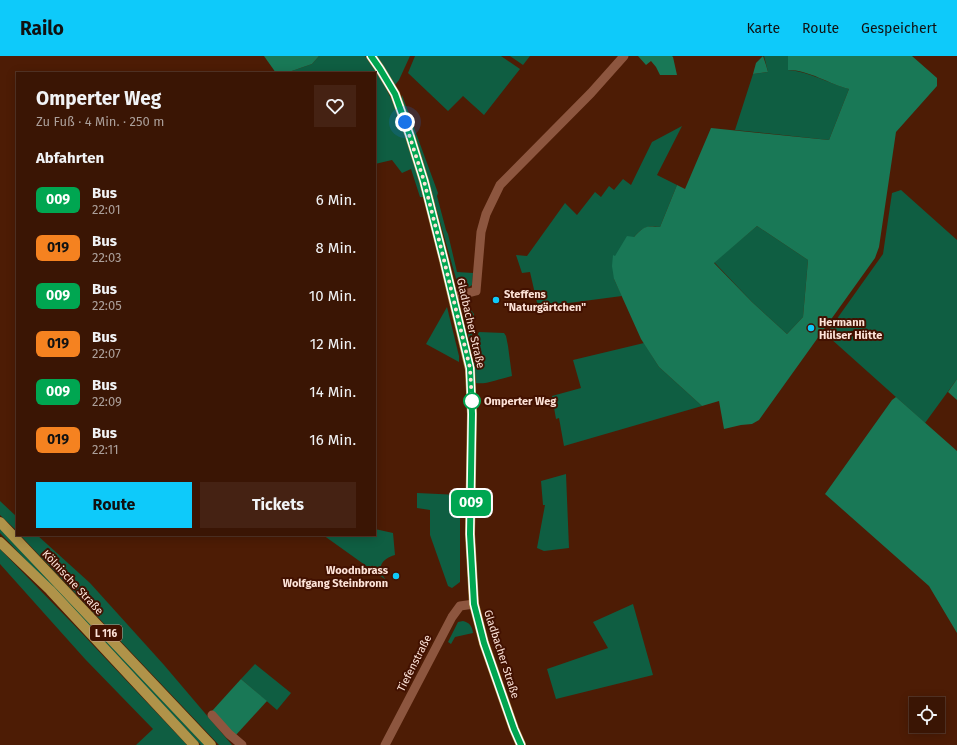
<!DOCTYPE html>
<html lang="de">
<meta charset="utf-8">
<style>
body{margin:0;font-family:"Fira Sans",sans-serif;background:#452213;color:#f1f3f6;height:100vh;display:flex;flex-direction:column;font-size:15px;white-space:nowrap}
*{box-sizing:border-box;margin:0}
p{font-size:13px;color:#ab9f9a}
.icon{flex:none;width:22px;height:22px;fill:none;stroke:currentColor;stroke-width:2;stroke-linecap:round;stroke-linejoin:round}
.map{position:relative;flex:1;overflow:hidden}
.sheet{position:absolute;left:16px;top:16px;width:360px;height:464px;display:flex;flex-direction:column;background:#3a1504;border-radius:0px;box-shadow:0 2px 10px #0003,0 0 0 1px #543426}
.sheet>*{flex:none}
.badge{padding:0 8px;border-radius:6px;font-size:14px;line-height:26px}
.tools{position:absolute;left:909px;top:641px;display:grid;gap:8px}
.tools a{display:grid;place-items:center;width:36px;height:36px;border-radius:0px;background:#3a1504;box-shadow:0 2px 10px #0003,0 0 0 1px #543426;font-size:20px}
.you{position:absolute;width:20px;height:20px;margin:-10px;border:3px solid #fff;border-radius:50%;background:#1a73e8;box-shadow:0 0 0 6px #1a73e833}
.map>.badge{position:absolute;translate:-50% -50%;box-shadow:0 0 0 2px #fff}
h2{padding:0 20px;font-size:15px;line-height:36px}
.round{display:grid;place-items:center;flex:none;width:42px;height:42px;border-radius:0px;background:#452213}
.head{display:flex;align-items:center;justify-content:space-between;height:68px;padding:0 20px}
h1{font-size:19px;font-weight:700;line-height:30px}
.primary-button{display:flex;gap:8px;margin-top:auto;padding:8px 20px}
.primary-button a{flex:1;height:46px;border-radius:0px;background:#0ecafa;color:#111;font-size:16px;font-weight:700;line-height:46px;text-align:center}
.primary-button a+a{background:#452213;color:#f1f3f6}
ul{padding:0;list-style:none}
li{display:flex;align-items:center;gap:12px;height:48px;padding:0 20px}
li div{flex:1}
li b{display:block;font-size:15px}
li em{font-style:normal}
li .badge{min-width:44px;font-weight:700;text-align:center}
header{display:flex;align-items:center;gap:24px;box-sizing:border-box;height:56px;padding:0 20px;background:#0ecafa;color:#111}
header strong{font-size:19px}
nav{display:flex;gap:22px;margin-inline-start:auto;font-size:14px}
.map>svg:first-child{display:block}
</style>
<header>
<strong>Railo</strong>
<nav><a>Karte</a><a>Route</a><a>Gespeichert</a></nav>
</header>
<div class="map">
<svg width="957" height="689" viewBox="0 0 957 689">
<rect width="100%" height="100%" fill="#4d1c05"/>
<g fill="#0f5e42">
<polygon points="319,0 365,0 380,21 394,48 408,87 424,141 420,141 411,113 402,117 392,104 375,108 375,17 286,17 312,8"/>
<polygon points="376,0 410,0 399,24 395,29"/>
<polygon points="415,0 501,0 520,13 484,59 463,40 448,55 408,17"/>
<polygon points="510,0 530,0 523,9"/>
<path d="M764 0H788V14C809 15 829 28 849 33L829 84 735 74 753 18 768 16Z"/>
<path d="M402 39 438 137 437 140 446 174 448 178 457 216 473 217 472 229C465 234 461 234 457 226L422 102 401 45Z"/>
<path d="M682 70 657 119 677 129 660 171C647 170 644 170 634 181L614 223 622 240 538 251 530 216 522 217 516 199 527 200 565 147 577 159 595 136 601 141 609 130 614 134 623 123 631 129 652 86Z"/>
<polygon points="901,134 957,184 957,323 925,367 830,282 829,274 883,198 892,137"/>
<polygon points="757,170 808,204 803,261 787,278 752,246 714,206"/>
<polygon points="447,251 459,300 459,306 426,288"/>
<path d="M471 254 474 258 472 281 477 297 478 278 479 276 504 277 506 280 508 290 512 320C502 322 485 329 476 327L474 306 464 260 465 257Z"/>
<polygon points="644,287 659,311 702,350 564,390 559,362 556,363 552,340 581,332 573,304"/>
<polygon points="566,418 569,492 544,495 537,492 545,449 543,449 541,425"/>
<polygon points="417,437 460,439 460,526 452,532 448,530 430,479 430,454 417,452"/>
<polygon points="0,445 17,461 17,475 0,459"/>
<polygon points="0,472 205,689 201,689 0,477"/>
<path d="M375 473 393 477 395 499C381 503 376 512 386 524L323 479H375Z"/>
<polygon points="20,479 37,479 90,527 164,609 232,689 219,689"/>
<polygon points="0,493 75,570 187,689 136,689 153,673 85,603 0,508"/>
<polygon points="633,548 653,619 556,643 547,613 608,592 593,566"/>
<path d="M463 565C470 567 472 570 473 577L455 581 451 588 448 586 458 566Z"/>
<polygon points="255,608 291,637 277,654 241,623"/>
</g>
<g fill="#197856" fill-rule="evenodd">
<polygon points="264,0 319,0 312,8 286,17 276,17"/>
<polygon points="638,0 672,0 673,1 677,19 660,19 656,11 651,5 646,9"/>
<polygon points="763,0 766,9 768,16 753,18 756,7"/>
<path d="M788 0H912L937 22V30L896 76 879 191 875 202 759 364 752 368 741 369 724 373 719 345 702 350 659 311 641 283 614 223 612 210 613 199 615 200 627 180 634 181C645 169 646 170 660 171L677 129 685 133 711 72 829 84 849 33C829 28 809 14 788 14ZM757 170 808 204 803 261 787 278 752 246 714 207Z"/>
<polygon points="957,323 957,344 948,336"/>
<polygon points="896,341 957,395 957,577 929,530 825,438 892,344"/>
<polygon points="241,623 267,645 235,680 212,655"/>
</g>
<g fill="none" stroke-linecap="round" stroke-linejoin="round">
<g stroke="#8d563f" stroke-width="9">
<polyline points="453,241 476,235 481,176 486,158 500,129 591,37 624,0"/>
<polyline points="212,659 229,678 242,689"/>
<polyline points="385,689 452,561 460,550 474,548"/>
</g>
<g stroke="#b09349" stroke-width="10">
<polyline points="371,0 380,13 395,38 410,80 424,125 444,204 470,313 472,358 470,478 474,548 484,587 514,673 521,689"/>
<polyline points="0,466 211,689"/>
<polyline points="0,486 50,534 194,689"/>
</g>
</g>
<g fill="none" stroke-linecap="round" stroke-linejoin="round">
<defs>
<polyline id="line" points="371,0 380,13 395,38 410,80 424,125 444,204 470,312 472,358 470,478 474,548 484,587 514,673 521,689"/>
</defs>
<use href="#line" stroke="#fff" stroke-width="9"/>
<use href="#line" stroke="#00a651" stroke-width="6"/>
<polyline stroke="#fde3d8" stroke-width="4" stroke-dasharray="0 7.2" points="405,66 424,125 444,204 470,312 472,346 472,345"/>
</g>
<g fill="#0ecafa" stroke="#421100" stroke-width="1.5">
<circle cx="496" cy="244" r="4"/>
<circle cx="811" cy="272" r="4"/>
<circle cx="396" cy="520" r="4"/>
</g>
<circle fill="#fff" stroke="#00a651" stroke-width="2" cx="472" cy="345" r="8"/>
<g text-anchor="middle" stroke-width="4" stroke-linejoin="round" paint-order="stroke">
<rect fill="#421100" stroke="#c5a497" stroke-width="1" x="90" y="569" width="32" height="16" rx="3"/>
<g font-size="10" font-weight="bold" fill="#fde3d8">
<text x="106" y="581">L 116</text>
</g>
<g font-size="11" font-weight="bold" fill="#fde3d8" stroke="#421100" text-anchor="start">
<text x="504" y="242">Steffens<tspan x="504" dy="13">"Naturgärtchen"</tspan></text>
<text x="819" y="270">Hermann<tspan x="819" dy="13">Hülser Hütte</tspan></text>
<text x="388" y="518" text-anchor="end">Woodnbrass<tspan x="388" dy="13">Wolfgang Steinbronn</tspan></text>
</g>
<g font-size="11" fill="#fde3d8" stroke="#421100">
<text transform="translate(471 267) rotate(77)" y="4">Gladbacher Straße</text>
<text transform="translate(73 526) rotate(47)" y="4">Kölnische Straße</text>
<text transform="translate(502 598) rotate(72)" y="4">Gladbacher Straße</text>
<text transform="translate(414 607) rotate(-63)" y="4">Tiefenstraße</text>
</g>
<g font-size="11" font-weight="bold" fill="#fde3d8" stroke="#421100" text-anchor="start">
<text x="484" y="349">Omperter Weg</text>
</g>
</g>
</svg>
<div class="tools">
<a><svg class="icon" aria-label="locate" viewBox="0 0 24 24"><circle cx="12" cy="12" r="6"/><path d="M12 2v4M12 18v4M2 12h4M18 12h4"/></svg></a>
</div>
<div class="you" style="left:405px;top:66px"></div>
<b class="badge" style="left:471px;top:447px;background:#00a651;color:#fff">009</b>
<section class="sheet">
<div class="head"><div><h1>Omperter Weg</h1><p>Zu Fuß · 4 Min. · 250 m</p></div><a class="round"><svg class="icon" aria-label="heart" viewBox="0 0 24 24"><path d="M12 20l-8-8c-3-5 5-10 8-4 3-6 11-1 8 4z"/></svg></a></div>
<h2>Abfahrten</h2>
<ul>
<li><span class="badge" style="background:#00a651;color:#fff">009</span><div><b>Bus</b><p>22:01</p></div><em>6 Min.</em></li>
<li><span class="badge" style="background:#f58220;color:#111">019</span><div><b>Bus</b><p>22:03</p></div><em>8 Min.</em></li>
<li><span class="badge" style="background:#00a651;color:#fff">009</span><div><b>Bus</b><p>22:05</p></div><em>10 Min.</em></li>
<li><span class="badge" style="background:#f58220;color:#111">019</span><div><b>Bus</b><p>22:07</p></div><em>12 Min.</em></li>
<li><span class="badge" style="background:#00a651;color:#fff">009</span><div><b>Bus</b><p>22:09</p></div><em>14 Min.</em></li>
<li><span class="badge" style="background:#f58220;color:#111">019</span><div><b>Bus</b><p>22:11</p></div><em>16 Min.</em></li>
</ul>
<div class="primary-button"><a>Route</a><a>Tickets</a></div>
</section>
</div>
